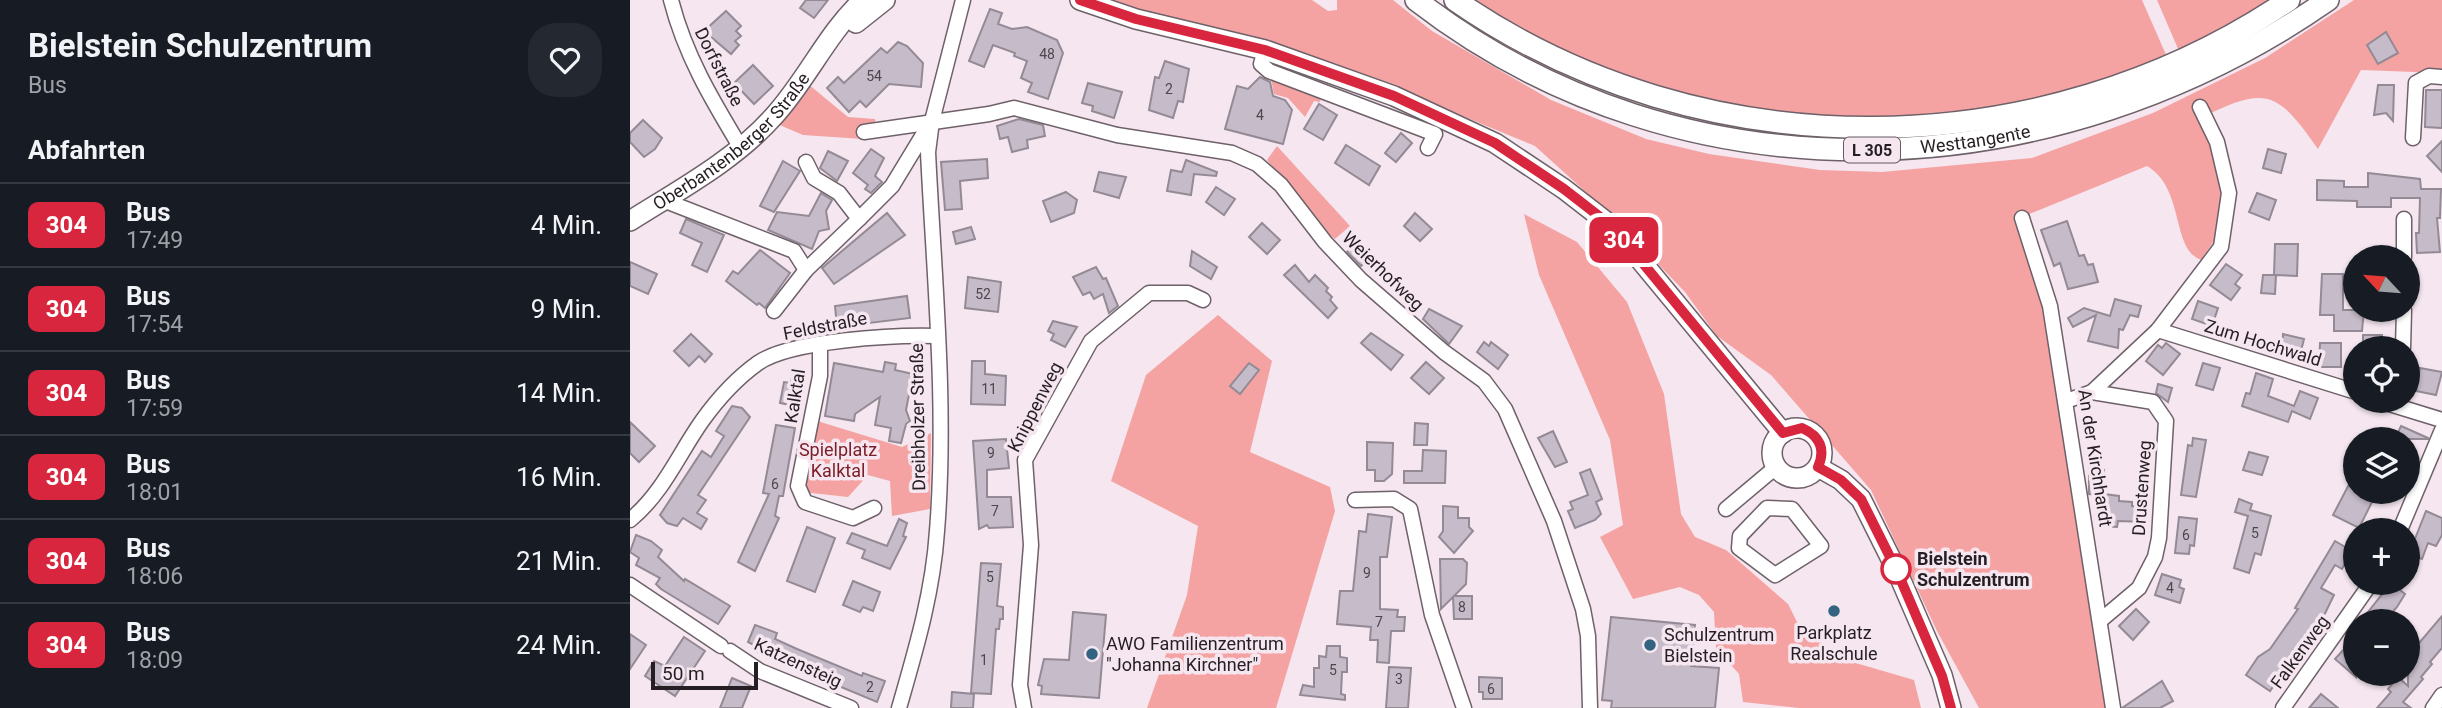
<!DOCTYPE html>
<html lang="de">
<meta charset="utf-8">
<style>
body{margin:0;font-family:Roboto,sans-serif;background:#242831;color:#f1f3f6;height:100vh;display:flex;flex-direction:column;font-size:26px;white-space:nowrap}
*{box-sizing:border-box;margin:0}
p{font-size:23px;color:#9ea1a6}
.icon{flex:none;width:38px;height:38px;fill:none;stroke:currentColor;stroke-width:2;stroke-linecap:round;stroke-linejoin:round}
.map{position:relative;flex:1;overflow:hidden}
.panel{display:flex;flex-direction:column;background:#171b24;width:630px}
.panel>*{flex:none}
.badge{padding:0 14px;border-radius:10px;font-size:24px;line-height:46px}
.needle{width:46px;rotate:296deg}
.buttons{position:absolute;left:1713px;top:245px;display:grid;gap:14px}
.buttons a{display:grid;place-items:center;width:77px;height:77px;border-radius:50%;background:#171b24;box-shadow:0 2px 5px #0004;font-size:35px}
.scale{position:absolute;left:21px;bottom:18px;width:107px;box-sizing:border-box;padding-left:7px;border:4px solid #251f23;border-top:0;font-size:19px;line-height:24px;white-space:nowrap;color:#251f23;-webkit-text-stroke:5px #f5e6ef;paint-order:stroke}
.map>.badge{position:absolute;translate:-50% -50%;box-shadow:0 0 0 4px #fff}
h2{padding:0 28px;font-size:26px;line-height:63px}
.round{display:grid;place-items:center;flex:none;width:74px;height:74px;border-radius:28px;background:#242831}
.overview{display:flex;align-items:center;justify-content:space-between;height:119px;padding:0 28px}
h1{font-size:33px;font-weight:700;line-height:52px}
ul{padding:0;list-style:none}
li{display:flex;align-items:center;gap:21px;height:84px;padding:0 28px;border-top:2px solid #363941}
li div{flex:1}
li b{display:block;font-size:26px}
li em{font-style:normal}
li .badge{min-width:77px;font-weight:700;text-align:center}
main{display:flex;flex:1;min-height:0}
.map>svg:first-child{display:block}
</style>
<main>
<section class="panel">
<div class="overview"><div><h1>Bielstein Schulzentrum</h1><p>Bus</p></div><a class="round"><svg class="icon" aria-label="heart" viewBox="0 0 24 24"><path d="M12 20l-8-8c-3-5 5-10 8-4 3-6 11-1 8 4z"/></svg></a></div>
<h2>Abfahrten</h2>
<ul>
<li><span class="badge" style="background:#d7263d;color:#fff">304</span><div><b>Bus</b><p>17:49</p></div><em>4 Min.</em></li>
<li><span class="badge" style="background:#d7263d;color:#fff">304</span><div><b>Bus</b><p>17:54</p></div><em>9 Min.</em></li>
<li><span class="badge" style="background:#d7263d;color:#fff">304</span><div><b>Bus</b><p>17:59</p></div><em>14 Min.</em></li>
<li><span class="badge" style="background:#d7263d;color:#fff">304</span><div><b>Bus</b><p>18:01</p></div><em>16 Min.</em></li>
<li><span class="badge" style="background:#d7263d;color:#fff">304</span><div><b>Bus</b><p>18:06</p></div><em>21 Min.</em></li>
<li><span class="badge" style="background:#d7263d;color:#fff">304</span><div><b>Bus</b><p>18:09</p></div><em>24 Min.</em></li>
</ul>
</section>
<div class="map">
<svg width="1812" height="708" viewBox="0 0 1812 708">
<rect width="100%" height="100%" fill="#f5e6ef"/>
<g fill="#f4a3a2">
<path d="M476 0H682L698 11 707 10V0H763L802 31 921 100 1016 139 1079 154 1190 170 1252 172 1402 158 1523 113 1635 58 1724 0H1812V73L1731 70 1688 149C1648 92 1637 85 1573 117L1598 186 1586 238 1571 260C1541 249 1555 188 1517 166L1392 217 1420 315 1480 708H1349L1307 631 1241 490 1141 375 1087 336 1055 292 980 214 905 146 784 96Z"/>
<path d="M844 0H1512L1537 57C1498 71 1458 90 1417 100 1222 145 1012 109 844 0Z"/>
<polygon points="1527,0 1642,0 1549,51"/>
<polygon points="641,79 692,93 690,102 684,101 675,117 658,98 644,94"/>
<polygon points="178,84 218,117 245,119 246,127 233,139 173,135 145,123"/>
<polygon points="647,146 720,226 705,239 691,229 637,160"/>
<polygon points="894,214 947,242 997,302 1034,394 1051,514 1065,537 1096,550 1158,604 1168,624 1212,659 1284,680 1291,708 1169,708 1113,702 1109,674 1086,648 1084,612 1069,595 1050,587 1003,599 970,537 993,525 980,440 909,275"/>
<polygon points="588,315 642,361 620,452 700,487 705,511 646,708 517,708 557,595 568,526 481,481 516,375"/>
<polygon points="184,420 272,447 301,433 300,509 262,516 260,481 238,475 218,497 172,492"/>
</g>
<g fill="#c6bcc9" stroke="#938a95" stroke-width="2">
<polygon points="176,0 198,0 184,18 170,8"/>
<polygon points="360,9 372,13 368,24 382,29 397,27 427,40 433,53 418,99 398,92 402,83 391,78 397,61 384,56 385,53 363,45 354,67 339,61"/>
<polygon points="96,11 111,26 106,31 111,36 105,41 109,45 101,54 74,31"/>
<polygon points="1756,32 1768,53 1748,64 1737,45"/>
<polygon points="268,42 277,46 293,63 291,87 259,84 236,107 230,101 219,112 197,88 208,77 214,83 251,48 257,53"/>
<polygon points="535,61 559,69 553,102 548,101 543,118 519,110 525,77 529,78"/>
<polygon points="123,65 143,86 124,104 104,83"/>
<polygon points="630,77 640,82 643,96 655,100 662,110 653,144 595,129 607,86 618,89"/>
<polygon points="458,83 492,92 484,118 462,111 463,106 452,103"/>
<polygon points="1748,85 1764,85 1763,121 1756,113 1744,115"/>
<polygon points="1796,90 1812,90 1812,128 1795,127"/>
<polygon points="689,104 707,115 693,140 674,129"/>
<polygon points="389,119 413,125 415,136 397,140 398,148 382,152 378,137 370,139 367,126"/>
<polygon points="13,120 32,138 25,149 14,157 0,142 0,133"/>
<polygon points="771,133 782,143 766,162 755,153"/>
<polygon points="1812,141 1812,172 1797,156"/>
<polygon points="716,145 750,166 739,185 705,163"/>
<polygon points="241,149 254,158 245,176 252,182 241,193 235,189 238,185 223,173"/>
<polygon points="1638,149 1656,154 1651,173 1633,168"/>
<polygon points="198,151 218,161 207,181 190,168"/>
<polygon points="357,159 358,178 330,181 332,209 315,210 311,162"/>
<polygon points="556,160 587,172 586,176 564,174 561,195 537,191 541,170 552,172"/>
<polygon points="153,161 170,171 144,212 130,206"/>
<polygon points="469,172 496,177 489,198 464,191"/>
<polygon points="1738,173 1790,179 1791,189 1811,189 1810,218 1807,218 1810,252 1787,253 1786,233 1789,233 1790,198 1761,198 1761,207 1727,207 1727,201 1687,200 1687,180 1714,181 1714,187 1738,187"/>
<polygon points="586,187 605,199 594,215 576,202"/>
<polygon points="436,192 447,200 444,213 421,222 413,201"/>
<polygon points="191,193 202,200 196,211 199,229 189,231 182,249 138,230 147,212 179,216"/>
<polygon points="1627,193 1646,200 1639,220 1619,212"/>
<polygon points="257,213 275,235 204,284 192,268"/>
<polygon points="785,213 802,229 790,241 774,226"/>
<polygon points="56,219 94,235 77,272 62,265 72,243 50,233"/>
<polygon points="1437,221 1449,256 1454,255 1458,265 1463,264 1468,282 1438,289 1430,263 1424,266 1411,230"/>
<polygon points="632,223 650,240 637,254 619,237"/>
<polygon points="341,227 345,239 326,244 323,232"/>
<polygon points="1645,244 1668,244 1667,276 1646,275 1645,294 1631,293 1633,275 1644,275"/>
<polygon points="724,245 739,258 731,266 717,252"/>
<polygon points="130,250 160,273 135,308 129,303 127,305 96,281 103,271 108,274"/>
<polygon points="562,251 587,267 581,279 560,266"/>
<polygon points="0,262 27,274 18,294 0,286"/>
<polygon points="1596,264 1612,275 1605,284 1610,288 1601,300 1580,285"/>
<polygon points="665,265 679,282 685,275 698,288 696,291 702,297 700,300 707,308 698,318 654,275"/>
<polygon points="466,267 473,279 476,278 488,306 479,313 473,294 464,299 460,292 453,295 443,277"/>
<polygon points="1692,274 1713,274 1713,310 1734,310 1732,331 1704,331 1704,315 1690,315"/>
<polygon points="338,277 371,282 368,312 335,308"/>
<polygon points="277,296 280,318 207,327 205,306"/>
<polygon points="1485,299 1511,306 1508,317 1500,315 1493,330 1489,329 1488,348 1458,341 1466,315 1443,327 1438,318 1454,308 1480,316"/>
<polygon points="1568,301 1588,308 1582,326 1562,319"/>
<polygon points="799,309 832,326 819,344 793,319"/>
<polygon points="423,321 447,327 435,347 421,340 424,334 418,331"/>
<polygon points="741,333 773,355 761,370 731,343"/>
<polygon points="61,334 82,354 75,362 69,356 59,366 44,351"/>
<polygon points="1653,334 1674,339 1669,359 1652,355"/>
<rect x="1733" y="335" width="19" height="13"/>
<polygon points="854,342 859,346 861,342 878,355 868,369 847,352"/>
<polygon points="1536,343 1550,354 1533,375 1516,361 1528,345 1532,348"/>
<polygon points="1690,343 1711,343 1711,367 1689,367"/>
<polygon points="342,361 355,361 355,374 376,376 375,405 341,404"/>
<polygon points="255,362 266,364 265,370 283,374 276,410 280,421 276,424 271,443 259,441 261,428 245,425 250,397 225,414 224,421 195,416 204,363 253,372"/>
<polygon points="796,362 814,378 799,394 781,378"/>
<polygon points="619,363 629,370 610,394 600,386"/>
<polygon points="1573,363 1590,368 1583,390 1566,385"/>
<polygon points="1790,368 1812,372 1806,395 1786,391"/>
<polygon points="1626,373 1643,379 1638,396 1664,406 1670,391 1688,398 1680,419 1662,411 1658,422 1612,406 1616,393 1620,394"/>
<polygon points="162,377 174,379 169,407 150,403 154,382 161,383"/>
<polygon points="1528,384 1542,388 1538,402 1526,393"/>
<polygon points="102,406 112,408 120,417 68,495 76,500 67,513 77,519 71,529 53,518 47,526 37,523 30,515 72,451 81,457 94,436 86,431"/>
<polygon points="0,422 25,446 9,462 0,453"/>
<polygon points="785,423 798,424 797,445 784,445"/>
<polygon points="146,425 165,428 153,496 149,496 145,516 149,518 125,571 108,562 139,494 133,493"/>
<polygon points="1771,426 1798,438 1798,439 1765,439"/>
<polygon points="923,431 937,462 925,467 908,438"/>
<polygon points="1563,438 1576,440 1566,497 1551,495 1558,445 1562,446"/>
<polygon points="376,439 379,468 357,470 357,497 381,497 383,527 359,528 357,525 349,529 343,441"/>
<polygon points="737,442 763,443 762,474 754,481 745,481 745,470 737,470"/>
<polygon points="793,450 816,451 815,483 774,483 774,471 792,471"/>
<polygon points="1619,452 1638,457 1632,475 1613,470"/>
<polygon points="960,469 972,499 966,502 971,514 965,520 945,528 938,511 943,509 940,502 958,495 950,473"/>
<polygon points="1459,469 1474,470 1469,495 1459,494"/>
<polygon points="1726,471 1726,492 1747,492 1729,528 1703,515"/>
<polygon points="1474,494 1489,496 1489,501 1502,502 1502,506 1517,507 1515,522 1488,521 1487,527 1470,526"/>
<polygon points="1609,499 1622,504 1620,510 1641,516 1631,555 1625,553 1619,573 1604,568 1618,516 1605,512"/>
<polygon points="813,506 828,507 828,518 839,518 839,527 843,531 824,553 809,537 813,531"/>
<polygon points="1796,511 1812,518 1812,535 1806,546 1798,543 1792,559 1779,554"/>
<polygon points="738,514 762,517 757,557 750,557 750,609 768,610 767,617 775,617 774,631 761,631 759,663 747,662 748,640 740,640 741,627 707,624 710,591 723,591 729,531 736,532"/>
<polygon points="1549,517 1567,519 1564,546 1560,545 1559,554 1545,553"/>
<polygon points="269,519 277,523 273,536 276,537 260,569 232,558 235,550 217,543 222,533 257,546"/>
<polygon points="177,527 205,538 185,592 157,581"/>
<polygon points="6,535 21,541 32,550 28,557 54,581 55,579 100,606 88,624 31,589 26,584 30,578 6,565 9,558 0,552"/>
<polygon points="1705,541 1722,551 1712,569 1705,565 1691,588 1704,595 1684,636 1664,665 1660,662 1640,691 1616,675 1628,657 1640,649 1668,609 1665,608"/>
<polygon points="810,559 833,559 837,563 836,584 824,596 842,596 842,619 824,619 823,597 811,609"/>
<polygon points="351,563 371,564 367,606 373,607 373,619 370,619 369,629 366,629 361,694 341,693"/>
<polygon points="1532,574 1551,580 1549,587 1554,589 1550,603 1525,595"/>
<polygon points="223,581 250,592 243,611 233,607 230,612 213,605"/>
<polygon points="1761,583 1775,594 1767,607 1755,621 1731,621"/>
<polygon points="1506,609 1519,622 1503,640 1489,626"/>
<polygon points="443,612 476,615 469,698 411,694 412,686 408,685 414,659 439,660"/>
<polygon points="1812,616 1812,648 1800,662 1802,664 1791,677 1793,679 1773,702 1781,708 1747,708 1761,692 1758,689 1768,677 1778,686 1778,644 1784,649"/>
<polygon points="981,617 1065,625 1061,666 1089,668 1085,708 981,708 982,701 972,700"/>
<polygon points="125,625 147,633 145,639 167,649 232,676 233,673 255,681 247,702 122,650 124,645 118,642"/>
<polygon points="0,634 16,645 0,669"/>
<polygon points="1726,636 1726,677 1705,659"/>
<polygon points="54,637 75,651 45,696 15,676 24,661 35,666"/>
<polygon points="697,646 710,646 710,657 717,658 717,672 712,672 711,694 715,695 715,700 670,695 673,685 684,687 684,668 689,668 689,656 696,657"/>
<polygon points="759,667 781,668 778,708 756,708"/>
<polygon points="849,677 872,678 872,699 853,699 853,692 849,692"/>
<polygon points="102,678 121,686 112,708 90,708"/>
<polygon points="1532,681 1543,701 1530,708 1492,708"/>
<polygon points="322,692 344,694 343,708 321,708"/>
<polygon points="1691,694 1708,708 1679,708"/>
</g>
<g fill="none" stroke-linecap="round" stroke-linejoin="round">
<defs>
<g id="minor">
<path d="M41 0C55 55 82 100 111 148"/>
<polyline points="635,50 631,64 639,71 805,134 798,148"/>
<polyline points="234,132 359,114 384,108 487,135 602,153 627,164 651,185 695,242 731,280 814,352 854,381 875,409 924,521 953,609 958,636 960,708"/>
<polyline points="1783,138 1786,83 1799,76 1812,77"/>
<polyline points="33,200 164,251 176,270"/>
<polyline points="1392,218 1420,306 1483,708"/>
<polyline points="229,219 262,186 299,125"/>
<polyline points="1774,257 1774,219"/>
<polyline points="144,311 176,270 229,219 209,193 184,178 176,162"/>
<polyline points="1528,330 1726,392"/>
<polyline points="190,346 190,376 168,486 175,502 223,518 244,508"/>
<polyline points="1773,348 1774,310"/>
<polyline points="1462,392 1523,402 1536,421 1529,538 1525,557 1509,588 1471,620"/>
<polyline points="1436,401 1462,392 1528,330 1591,247 1599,193 1587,142 1570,107"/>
<polyline points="1750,401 1812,420"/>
<polyline points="725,500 764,499 780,509 802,615 834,708"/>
<polygon points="1137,508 1162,509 1191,546 1145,575 1109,548 1110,536"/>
<polyline points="1096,509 1146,467"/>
<path d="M0 520C33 493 48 455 72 421 87 400 107 378 128 363 161 340 265 335 306 336"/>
<polyline points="1770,530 1812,430"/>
<polyline points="0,585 91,646"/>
<polyline points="100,651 130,671 221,708"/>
<path d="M269 708C286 649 303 592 307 531 317 406 304 277 298 152L302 121 333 0"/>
<polyline points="394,708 390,685 401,545 395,460 461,341 519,293 558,293 573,300"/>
<polyline points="1653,708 1741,583"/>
<polyline points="1803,708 1812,695"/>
</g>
<g id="secondary">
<polyline points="450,0 506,19 635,50 764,96 865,143 934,189 983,227 1153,433"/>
<polyline points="226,23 255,0"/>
<path id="s1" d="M0 221C49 190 105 160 144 116 177 80 197 33 233 0"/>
<circle cx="1167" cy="453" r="25"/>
<polyline points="1188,467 1211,480 1231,499 1267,571 1312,675 1321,708"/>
</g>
<g id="primary">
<path id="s2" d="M786 0C1056 209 1425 190 1698 0"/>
<path d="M825 0C1073 172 1411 168 1659 0"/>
</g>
</defs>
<use href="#minor" stroke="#6e6169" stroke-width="17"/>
<use href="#secondary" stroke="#6e6169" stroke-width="22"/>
<use href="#primary" stroke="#6e6169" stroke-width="24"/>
<use href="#minor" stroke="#fff" stroke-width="14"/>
<use href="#secondary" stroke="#fff" stroke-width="19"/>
<use href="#primary" stroke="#fff" stroke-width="21"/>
</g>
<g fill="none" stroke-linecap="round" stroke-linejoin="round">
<defs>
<path id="line" d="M450 0 506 19 635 50 764 96 865 143 934 189 983 227 1153 433 1172 428C1190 436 1196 449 1188 467L1211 480 1231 499 1267 571 1312 676 1321 708"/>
</defs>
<use href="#line" stroke="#fff" stroke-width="16"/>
<use href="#line" stroke="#d7263d" stroke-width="10"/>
</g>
<circle fill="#fff" stroke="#d7263d" stroke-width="3.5" cx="1266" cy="569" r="14"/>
<g fill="#326381" stroke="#f5e6ef" stroke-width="2.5">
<circle cx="1204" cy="611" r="7"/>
<circle cx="1020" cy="645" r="7"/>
<circle cx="462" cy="654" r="7"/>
</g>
<g text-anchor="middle" stroke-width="7" stroke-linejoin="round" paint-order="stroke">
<g font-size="14" fill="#4d464c">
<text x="417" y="59">48</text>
<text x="244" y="81">54</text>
<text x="539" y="94">2</text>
<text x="630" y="120">4</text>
<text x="353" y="299">52</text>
<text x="359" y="394">11</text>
<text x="361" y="458">9</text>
<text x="145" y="489">6</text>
<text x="365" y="516">7</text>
<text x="1625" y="538">5</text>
<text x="1556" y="540">6</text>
<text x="737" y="578">9</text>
<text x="360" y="582">5</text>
<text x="1540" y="593">4</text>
<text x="832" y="612">8</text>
<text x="749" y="627">7</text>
<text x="354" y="665">1</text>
<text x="703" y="675">5</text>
<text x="769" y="684">3</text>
<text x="240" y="692">2</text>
<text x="861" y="694">6</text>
</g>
<rect fill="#f5e6ef" stroke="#635b60" stroke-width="2" x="1214" y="137.5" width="56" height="25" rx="5"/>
<g font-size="16" font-weight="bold" fill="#251f23">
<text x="1242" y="156">L 305</text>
</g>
<g font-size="18" fill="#251f23" stroke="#f5e6ef">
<text transform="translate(89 67) rotate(63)" y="6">Dorfstraße</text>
<text dy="6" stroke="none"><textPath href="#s1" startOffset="130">Oberbantenberger Straße</textPath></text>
<text dy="6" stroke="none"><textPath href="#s2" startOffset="593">Westtangente</textPath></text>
<text transform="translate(753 271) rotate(44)" y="6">Weierhofweg</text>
<text transform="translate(195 326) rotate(-11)" y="6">Feldstraße</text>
<text transform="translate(1633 343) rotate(17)" y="6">Zum Hochwald</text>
<text transform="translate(165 396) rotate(-81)" y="6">Kalktal</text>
<text transform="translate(405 407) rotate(-63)" y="6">Knippenweg</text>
<text transform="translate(288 417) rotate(-91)" y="6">Dreibholzer Straße</text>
<text transform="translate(1465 458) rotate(81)" y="6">An der Kirchhardt</text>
<text transform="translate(1512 488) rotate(-86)" y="6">Drustenweg</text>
<text transform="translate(1670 652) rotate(-54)" y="6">Falkenweg</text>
<text transform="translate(168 663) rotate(25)" y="6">Katzensteig</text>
</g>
<g font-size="18" fill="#7b1d26" stroke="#f5e6ef">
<text x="208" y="456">Spielplatz<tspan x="208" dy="21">Kalktal</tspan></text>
</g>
<g font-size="18" font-weight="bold" fill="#251f23" stroke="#f5e6ef" text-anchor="start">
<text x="1287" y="565">Bielstein<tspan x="1287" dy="21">Schulzentrum</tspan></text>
</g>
<g font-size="18" fill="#251f23" stroke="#f5e6ef" text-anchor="start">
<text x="1204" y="639" text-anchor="middle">Parkplatz<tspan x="1204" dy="21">Realschule</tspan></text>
<text x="1034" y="641">Schulzentrum<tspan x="1034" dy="21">Bielstein</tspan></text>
<text x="476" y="650">AWO Familienzentrum<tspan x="476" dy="21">"Johanna Kirchner"</tspan></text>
</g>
</g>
</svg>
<div class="buttons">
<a><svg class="needle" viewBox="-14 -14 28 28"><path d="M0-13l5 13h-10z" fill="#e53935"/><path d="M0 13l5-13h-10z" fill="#9ea1a6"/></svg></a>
<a><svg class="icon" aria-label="locate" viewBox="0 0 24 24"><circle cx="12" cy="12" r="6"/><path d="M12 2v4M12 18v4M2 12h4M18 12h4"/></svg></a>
<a><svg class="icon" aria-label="layers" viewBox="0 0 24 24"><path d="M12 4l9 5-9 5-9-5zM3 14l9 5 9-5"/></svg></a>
<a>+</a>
<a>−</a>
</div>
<div class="scale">50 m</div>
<b class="badge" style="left:994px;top:240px;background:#d7263d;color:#fff">304</b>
</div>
</main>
